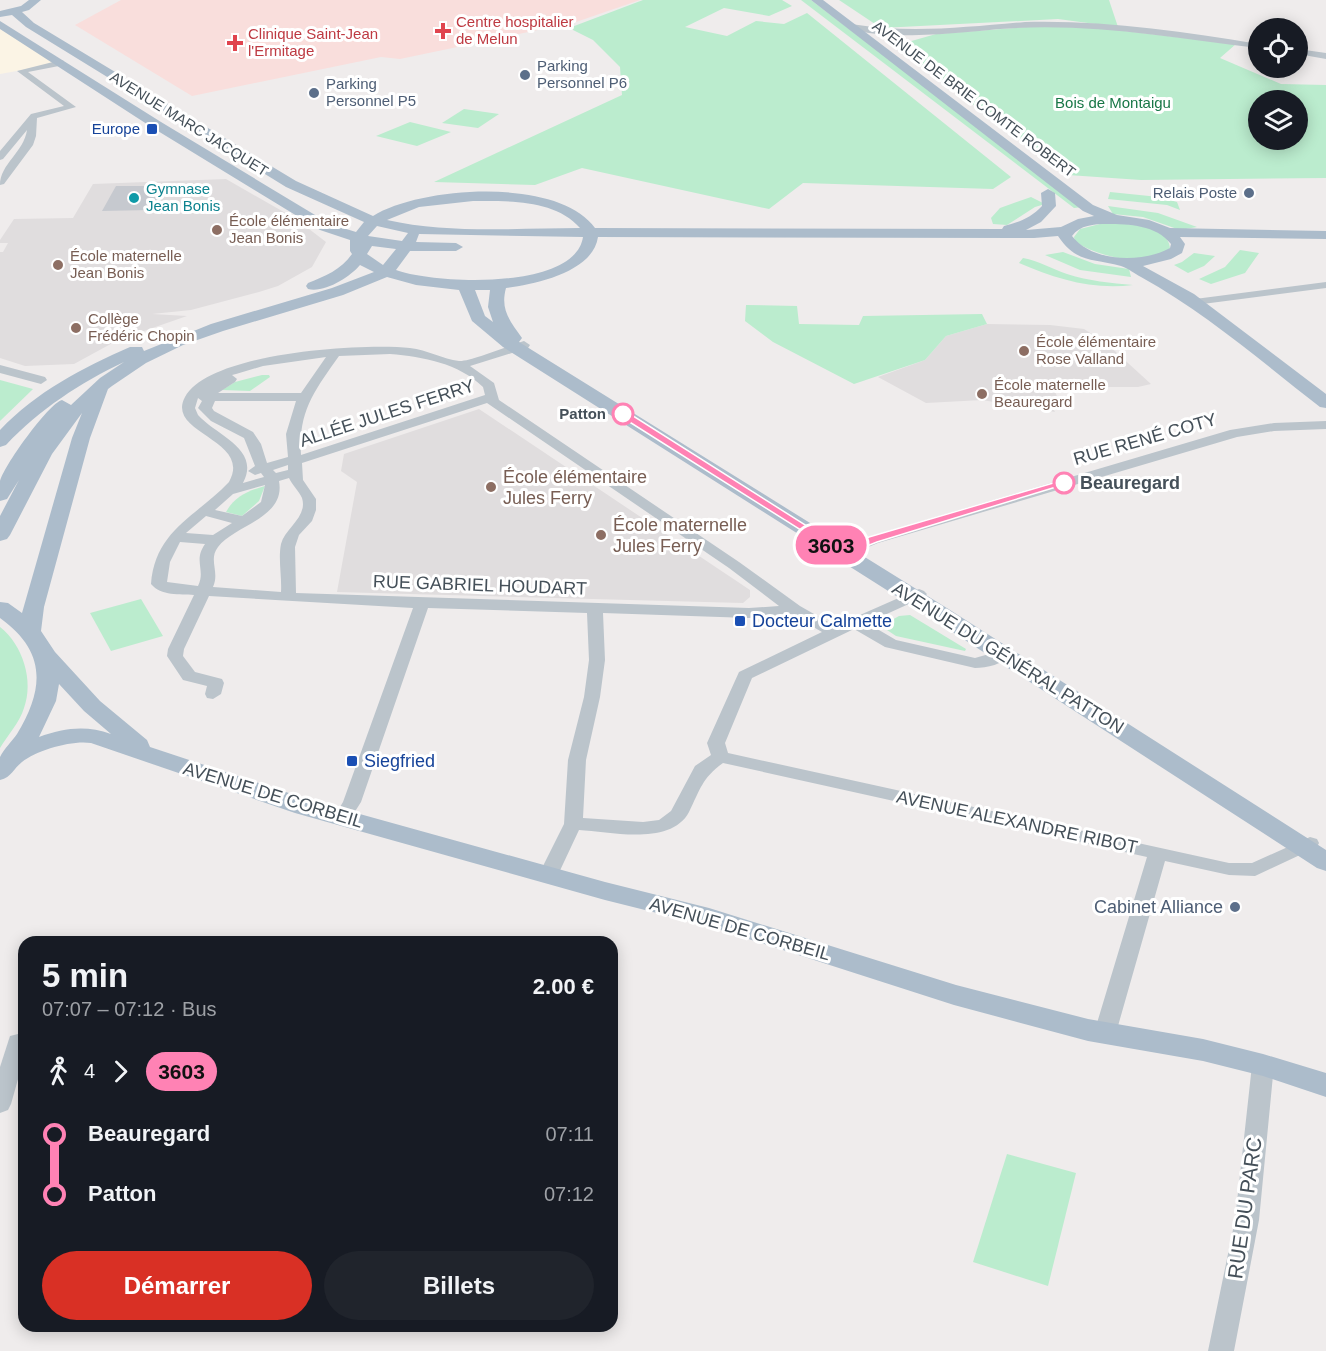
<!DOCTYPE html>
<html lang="fr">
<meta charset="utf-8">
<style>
body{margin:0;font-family:Arial,sans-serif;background:#20242c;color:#f1f3f6;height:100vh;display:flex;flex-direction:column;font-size:22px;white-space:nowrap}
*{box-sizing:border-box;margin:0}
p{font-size:20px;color:#9ea1a6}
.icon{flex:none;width:33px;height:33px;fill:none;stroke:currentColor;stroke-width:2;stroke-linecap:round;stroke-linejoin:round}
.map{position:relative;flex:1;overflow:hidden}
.details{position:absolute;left:18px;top:936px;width:600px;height:396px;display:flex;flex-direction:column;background:#171b24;border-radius:18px;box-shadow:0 3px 15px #0003}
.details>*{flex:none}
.badge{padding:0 12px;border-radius:20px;font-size:21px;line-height:39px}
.tools{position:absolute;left:1248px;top:18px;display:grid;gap:12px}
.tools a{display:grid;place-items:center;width:60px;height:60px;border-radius:50%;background:#171b24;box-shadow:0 3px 15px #0003;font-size:30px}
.map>.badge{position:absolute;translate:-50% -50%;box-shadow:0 0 0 3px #fff}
.legs{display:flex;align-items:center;gap:9px;height:66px;padding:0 24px;font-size:20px}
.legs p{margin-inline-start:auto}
.summary{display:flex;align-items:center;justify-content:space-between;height:102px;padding:0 24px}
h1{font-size:33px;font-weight:700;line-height:45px}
.button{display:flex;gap:12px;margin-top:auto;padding:12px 24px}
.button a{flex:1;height:69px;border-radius:36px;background:#d93025;color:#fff;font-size:24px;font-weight:700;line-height:69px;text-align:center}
.button a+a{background:#20242c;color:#f1f3f6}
ul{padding:0 24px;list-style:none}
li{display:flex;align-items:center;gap:21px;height:60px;font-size:22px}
li i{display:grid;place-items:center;width:9px;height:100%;margin:0 8px;background:currentColor}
li i::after{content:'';width:15px;height:15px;margin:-8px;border:4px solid;border-radius:50%;background:#171b24}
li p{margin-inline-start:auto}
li:first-child i{background:linear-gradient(#0000 50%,currentColor 0)}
li:last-child i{background:linear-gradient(currentColor 50%,#0000 0)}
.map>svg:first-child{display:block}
</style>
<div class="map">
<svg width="1326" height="1351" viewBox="0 0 1326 1351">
<rect width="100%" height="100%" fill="#efecec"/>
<polygon fill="#fbf4e5" points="0,29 56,64 0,74"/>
<g fill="#e0ddde">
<polygon points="226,179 296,219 326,242 312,267 278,286 259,292 191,310 152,314 187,316 118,340 74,364 25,366 0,358 0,252 3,252 8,243 0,243 0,240 14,219 73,218 93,184"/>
<polygon points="987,324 1050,325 1084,329 1106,343 1151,384 1138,387 1053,387 1059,401 1050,402 1055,412 982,400 926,403 878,377 925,360 946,336"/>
<polygon points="479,409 750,590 750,597 743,603 337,592 357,482 341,471 344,454"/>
</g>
<polygon fill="#f9dedc" points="121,0 640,0 576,22 400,59 381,57 192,96 75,25"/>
<g fill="#bbecce" fill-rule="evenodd">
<polygon points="643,0 782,0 792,6 769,16 724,8 685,27 727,36 756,21 784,24 807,13 1011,177 993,189 803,183 769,209 582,168 535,185 434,182 622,95 620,67 593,40 569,28"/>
<polygon points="801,0 811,0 1083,207 1074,208"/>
<polygon points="839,0 1109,0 1118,27 1058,19 881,28"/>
<path d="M1065 24 1236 44 1220 58 1281 84 1326 85V178L1141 180 1068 175 894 46 936 34ZM1258 100H1298V140H1258Z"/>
<polygon points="464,109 499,114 478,128 442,123"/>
<polygon points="410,122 451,132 417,146 376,136"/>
<polygon points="1110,192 1159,197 1177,202 1180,210 1167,205 1108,199"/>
<polygon points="1031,197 1045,204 1035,207 1007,225 993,224 991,218 1000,208"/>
<polygon points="1108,206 1158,213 1197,227 1180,230 1143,217 1113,214"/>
<path d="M1104 223C1122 223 1168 224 1170 248 1151 270 1096 257 1075 241L1074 237 1080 229Z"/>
<polygon points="1240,250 1259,253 1245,273 1211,284 1199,279 1225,267"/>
<polygon points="1063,252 1095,264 1129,269 1131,277 1080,270 1045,255"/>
<polygon points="1194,253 1215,256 1204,266 1188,273 1174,265 1182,262"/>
<path d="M1023 258C1039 261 1052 269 1067 274 1089 281 1111 283 1133 285 1092 290 1056 279 1019 263Z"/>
<polygon points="746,305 797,306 799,324 859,325 863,316 982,314 987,324 946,336 925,360 854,384 773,342 745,321"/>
<polygon points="262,375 269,375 270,377 250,391 222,390 235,382"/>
<polygon points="0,380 33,389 0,421"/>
<path d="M265 486 259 501 242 516 226 512C235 496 248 491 265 486Z"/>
<polygon points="141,599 163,636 111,651 90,613"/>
<polygon points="910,615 966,649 965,651 896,636 884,628 883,625 899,616"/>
<path d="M0 627C23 645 34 681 24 708 20 722 7 736 0 748Z"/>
<polygon points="1007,1154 1076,1173 1048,1286 973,1262"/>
</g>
<polygon fill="#c6c9cf" points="116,186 164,186 152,210 102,211"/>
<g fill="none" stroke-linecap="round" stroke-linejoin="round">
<g fill="#bbc4cb" fill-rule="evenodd">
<path d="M1025 22C1104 20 1181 31 1258 44V48C1172 38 1088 22 1000 29 967 32 874 43 847 26L851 24C910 34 966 27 1025 22Z"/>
<polygon points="1298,49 1326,53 1326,59 1298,54"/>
<path d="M61 60 64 61V65L28 72 76 107 37 118 36 136 33 145 4 184 0 185C0 164 24 152 27 130L3 159 0 160V151L31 114 64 106 17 71Z"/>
<polygon points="1326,282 1326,288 1195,305 1189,302 1195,299"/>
<path d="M524 341 530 345 528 348 470 366 494 383 499 400 739 562 800 606 835 626 919 589 924 591 927 594 924 597 867 623 896 640 975 658 1003 650 1011 655C1003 664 987 668 975 668L885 647 854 629 752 678 725 743 728 753 1229 863H1252L1310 837 1317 839 1319 843 1317 847 1255 876 1229 875 1165 861 1116 1033 1112 1039 1105 1041 1098 1039 1094 1033 1147 857 723 763C702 778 700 790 689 812 671 846 611 832 579 830L556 879 549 880 542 879 539 874 564 824 568 760 584 697 589 660 587 613 428 608 361 802 349 821H337L334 817 343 802 413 608 209 596 184 649 183 656 195 672 222 679 224 683 221 694 213 699 207 698 205 694 207 686 183 680 167 656 168 649 194 595C180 594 161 596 151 584 155 530 197 516 229 482 253 439 165 434 185 397 210 352 363 343 410 348 427 350 443 359 459 361 470 362 510 345 524 341ZM390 354C424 357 458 363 483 387L485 395 301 455C298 411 315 390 339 356ZM326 357 301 393H218L235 382 237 379 232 375 236 374 263 366ZM198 398 202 401 198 408 211 421 244 438 255 466 248 471 255 475 261 473 264 477 243 483C261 449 217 436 198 415L195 408ZM215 401H296L286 434 288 457 267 463 261 444 253 432 214 411 212 408ZM487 403 729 568 779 606 749 608 296 593 295 547 299 535 312 521 316 510V499L303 480 302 463ZM288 465V470L276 473 273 470ZM289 478C292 485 299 491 302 498 308 517 285 528 281 544 278 559 282 577 281 592L213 587C220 572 208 560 218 547 235 525 286 518 279 481ZM265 485 261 502 242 516 215 510 233 494ZM206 516 232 523 213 535 186 533ZM180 542 205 544C193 561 206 570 198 586L167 582 170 562ZM603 613 749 618 791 614 822 632 739 672 707 743 711 755 695 766 671 811 659 820 643 822 583 818 586 760 600 697 605 660Z"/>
<polygon points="0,365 45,377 47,380 41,384 0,373"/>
<polygon points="1326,421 1326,429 1274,431 1237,437 878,543 847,556 842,557 835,553 837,550 868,537 1230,430 1274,423"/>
<polygon points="18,1034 24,1036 24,1058 11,1104 8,1110 0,1113 0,1067 10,1036"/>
<polygon points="1263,1057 1271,1059 1274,1065 1259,1220 1234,1351 1208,1351 1235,1220 1252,1065 1255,1059"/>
</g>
<path fill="#acbccb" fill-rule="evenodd" d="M29 0H41L29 10 22 12 34 23 296 181 373 216C422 186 559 177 595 228L1002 229 1004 226C1019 222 1031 218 1042 206L1041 193 1048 189 1055 193 1056 206 1041 222 1026 230 1061 227 1078 219 1094 216 1083 211 811 0H823L1093 205 1117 215 1149 220 1170 228 1326 231V239L1180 237 1185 244 1182 253 1171 259 1143 266 1194 294 1326 394V408L1320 407C1262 362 1206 313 1141 277 1135 274 1128 268 1121 266 1093 258 1077 264 1058 236L1034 238 598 237C593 272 536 284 506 288 500 310 510 321 522 338L519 342 950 610 1326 850V871L1317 868 934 620 503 347 472 321 459 290 416 285 387 277 343 295 223 331 183 345 146 363 112 386 108 389 90 438 44 607 41 631 55 652 100 701 147 740 150 747 313 801 605 882 709 908 956 985 1088 1019 1203 1039 1263 1054 1326 1073V1097L1263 1076 1203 1061 1088 1041 954 1005 705 925 605 900 295 813 91 743C72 740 37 750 22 762 13 769 12 777 0 780 0 773 0 762 0 757 4 749 12 741 17 734 45 688 46 651 0 618V602L8 603 22 613 72 438 82 413 52 454 10 535 7 539 0 541V516L19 480 7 499 0 501C0 495 0 488 0 482 2 468 49 403 62 400L71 405 100 378 124 362C80 383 40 409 6 445L0 447V430C36 392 82 368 130 347H142L144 351 211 324 332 288 374 272 360 265C350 277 325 293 308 289L306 286 308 283C325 276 341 270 352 254L350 251V240L320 230 153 128 0 29V21L161 122 330 224 356 232 364 222 286 187 26 27 12 15 0 17V11L21 6ZM473 201C508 201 555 199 580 228 517 228 449 234 387 220L419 207ZM1107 224C1129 224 1156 225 1171 244L1170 248C1143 263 1093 263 1072 236 1080 225 1094 224 1107 224ZM377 226 408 233 402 241 368 236ZM419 234 583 237C575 291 434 284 396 270L410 251H456L463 247 456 243 416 242ZM372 246 396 249 383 265 367 254ZM475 290H490L488 307 493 322 485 316ZM59 684 84 711 111 734C86 725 64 728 39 737L56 701Z"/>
</g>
<polygon fill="#ff82b4" stroke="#fff" stroke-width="1.5" points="620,412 627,412 843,549 869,537 1060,481 1069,483 877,542 842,556 620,416"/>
<g fill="#e0444e" stroke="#fff" stroke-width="2">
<path d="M440 22h6v6h6v6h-6v6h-6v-6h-6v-6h6z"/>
<path d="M232 34h6v6h6v6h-6v6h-6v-6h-6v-6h6z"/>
</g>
<g fill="#5c6f8a" stroke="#fff" stroke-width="2">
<circle cx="525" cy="75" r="6"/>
<circle cx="314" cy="93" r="6"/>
<circle cx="1249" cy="193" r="6"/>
<circle cx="1235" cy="907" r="6"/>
</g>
<g fill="#1a4fb4" stroke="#fff" stroke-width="2">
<rect x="146" y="123" width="12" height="12" rx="3"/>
<rect x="734" y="615" width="12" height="12" rx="3"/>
<rect x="346" y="755" width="12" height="12" rx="3"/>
</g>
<circle fill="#0f9aa8" stroke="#fff" stroke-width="2" cx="134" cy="198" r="6"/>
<g fill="#8d6e63" stroke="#fff" stroke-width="2">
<circle cx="217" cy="230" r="6"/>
<circle cx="58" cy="265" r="6"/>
<circle cx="76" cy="328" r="6"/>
<circle cx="1024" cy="351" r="6"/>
<circle cx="982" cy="394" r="6"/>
<circle cx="491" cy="487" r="6"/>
<circle cx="601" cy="535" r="6"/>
</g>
<g fill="#fff" stroke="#ff82b4" stroke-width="3">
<circle cx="623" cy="414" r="10"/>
<circle cx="1064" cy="483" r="10"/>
</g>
<g text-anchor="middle" stroke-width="6" stroke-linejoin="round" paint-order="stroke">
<g font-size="15" fill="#be3a42" stroke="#fff" text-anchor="start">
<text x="456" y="27">Centre hospitalier<tspan x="456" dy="17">de Melun</tspan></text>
<text x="248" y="39">Clinique Saint-Jean<tspan x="248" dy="17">l'Ermitage</tspan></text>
</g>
<g font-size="15" fill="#4e5e75" stroke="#fff" text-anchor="start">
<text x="537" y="71">Parking<tspan x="537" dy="17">Personnel P6</tspan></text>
<text x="326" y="89">Parking<tspan x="326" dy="17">Personnel P5</tspan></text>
<text x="1237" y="198" text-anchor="end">Relais Poste</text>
</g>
<g font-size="15" fill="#455059" stroke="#fff">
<text transform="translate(974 99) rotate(37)" y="5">AVENUE DE BRIE COMTE ROBERT</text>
<text transform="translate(189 124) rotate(32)" y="5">AVENUE MARC JACQUET</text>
</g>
<g font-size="15" fill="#197747" stroke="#fff">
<text x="1113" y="108">Bois de Montaigu</text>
</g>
<g font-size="15" fill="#164399" stroke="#fff" text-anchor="end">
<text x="140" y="134">Europe</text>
</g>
<g font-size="15" fill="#0d838f" stroke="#fff" text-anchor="start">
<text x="146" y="194">Gymnase<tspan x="146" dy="17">Jean Bonis</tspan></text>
</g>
<g font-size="15" fill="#785e54" stroke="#fff" text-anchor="start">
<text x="229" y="226">École élémentaire<tspan x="229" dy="17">Jean Bonis</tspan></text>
<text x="70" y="261">École maternelle<tspan x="70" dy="17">Jean Bonis</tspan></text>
<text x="88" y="324">Collège<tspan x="88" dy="17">Frédéric Chopin</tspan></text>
<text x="1036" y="347">École élémentaire<tspan x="1036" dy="17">Rose Valland</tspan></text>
<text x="994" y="390">École maternelle<tspan x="994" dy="17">Beauregard</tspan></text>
</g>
<g font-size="15" font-weight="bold" fill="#455059" stroke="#fff" text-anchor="end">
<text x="606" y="419">Patton</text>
</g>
<g font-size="18" fill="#455059" stroke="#fff">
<text transform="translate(387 413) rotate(-18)" y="6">ALLÉE JULES FERRY</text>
<text transform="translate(1145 439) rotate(-16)" y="6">RUE RENÉ COTY</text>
<text transform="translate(480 585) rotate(2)" y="6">RUE GABRIEL HOUDART</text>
<text transform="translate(1008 658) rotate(32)" y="6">AVENUE DU GÉNÉRAL PATTON</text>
<text transform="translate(273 795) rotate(17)" y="6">AVENUE DE CORBEIL</text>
<text transform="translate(1017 822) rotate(12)" y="6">AVENUE ALEXANDRE RIBOT</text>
<text transform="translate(740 929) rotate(16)" y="6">AVENUE DE CORBEIL</text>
</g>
<g font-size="18" fill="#785e54" stroke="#fff" text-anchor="start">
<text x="503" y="483">École élémentaire<tspan x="503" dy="21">Jules Ferry</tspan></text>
<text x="613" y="531">École maternelle<tspan x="613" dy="21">Jules Ferry</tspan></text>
</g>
<g font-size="18" font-weight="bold" fill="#455059" stroke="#fff" text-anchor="start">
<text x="1080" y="489">Beauregard</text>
</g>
<g font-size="18" fill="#164399" stroke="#fff" text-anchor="start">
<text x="752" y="627">Docteur Calmette</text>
<text x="364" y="767">Siegfried</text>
</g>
<g font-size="18" fill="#4e5e75" stroke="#fff" text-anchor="end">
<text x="1223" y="913">Cabinet Alliance</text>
</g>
<g font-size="21" fill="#455059" stroke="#fff">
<text transform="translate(1245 1208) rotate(-82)" y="7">RUE DU PARC</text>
</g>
</g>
</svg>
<div class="tools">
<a><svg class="icon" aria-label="locate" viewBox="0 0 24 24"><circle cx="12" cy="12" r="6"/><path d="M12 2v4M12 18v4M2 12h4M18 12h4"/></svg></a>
<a><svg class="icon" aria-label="layers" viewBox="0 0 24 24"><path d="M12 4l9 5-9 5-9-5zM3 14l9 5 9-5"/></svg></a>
</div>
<b class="badge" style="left:831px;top:545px;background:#ff82b4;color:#111">3603</b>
<section class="details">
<div class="summary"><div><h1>5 min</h1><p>07:07 – 07:12 · Bus</p></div><b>2.00 €</b></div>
<div class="legs"><svg class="icon" aria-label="walk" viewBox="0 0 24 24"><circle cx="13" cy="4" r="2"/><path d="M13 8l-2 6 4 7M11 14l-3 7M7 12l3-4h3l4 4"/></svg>4<svg class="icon" aria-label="forward" viewBox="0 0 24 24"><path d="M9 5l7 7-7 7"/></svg><b class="badge" style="background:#ff82b4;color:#111">3603</b></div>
<ul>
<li><i style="color:#ff82b4"></i><b>Beauregard</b><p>07:11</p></li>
<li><i style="color:#ff82b4"></i><b>Patton</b><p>07:12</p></li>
</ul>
<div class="button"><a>Démarrer</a><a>Billets</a></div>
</section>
</div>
